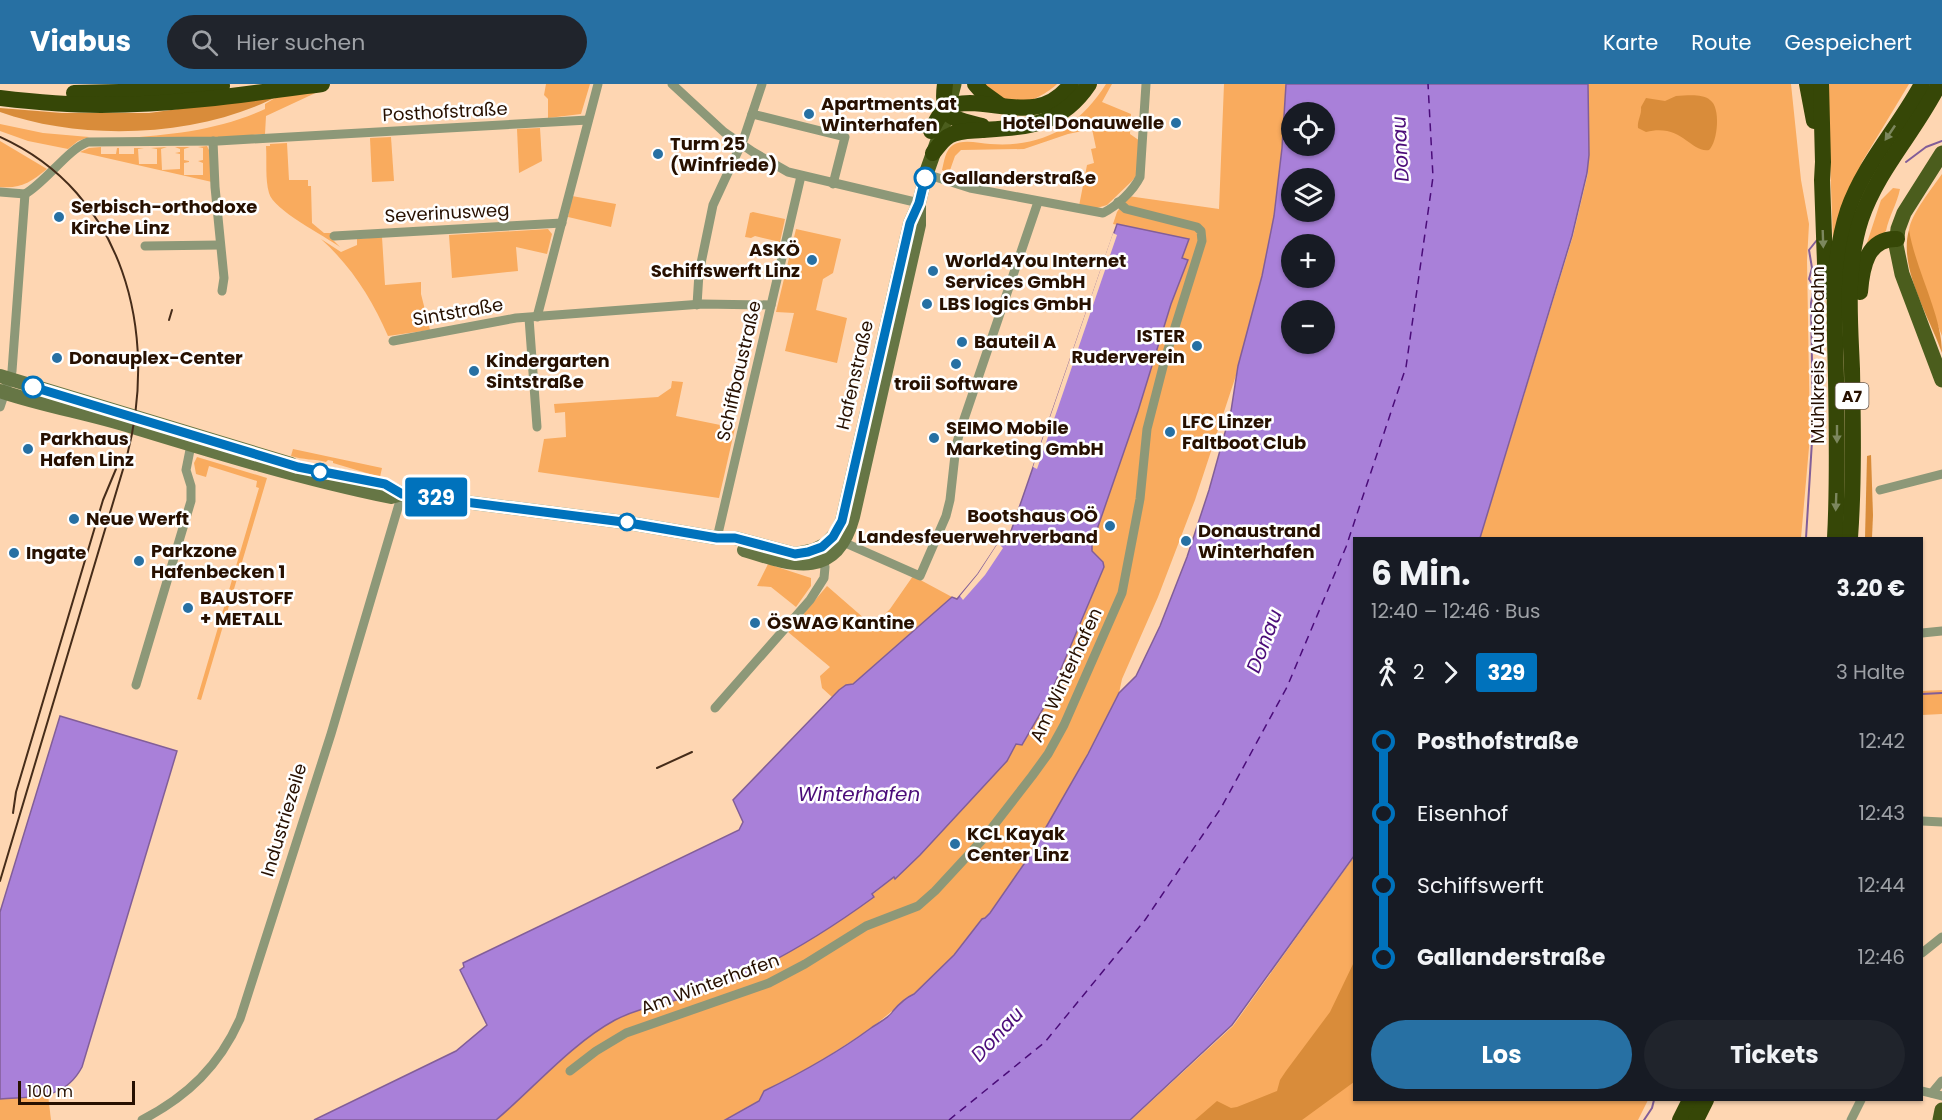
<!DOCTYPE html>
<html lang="de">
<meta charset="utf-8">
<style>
body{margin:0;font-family:Poppins,sans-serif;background:#20242c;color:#f1f3f6;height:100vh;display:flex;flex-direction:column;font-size:22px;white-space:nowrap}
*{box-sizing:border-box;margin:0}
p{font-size:20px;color:#9ea1a6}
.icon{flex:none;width:33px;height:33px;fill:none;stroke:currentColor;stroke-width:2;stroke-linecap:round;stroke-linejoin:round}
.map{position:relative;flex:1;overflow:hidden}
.panel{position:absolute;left:1353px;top:453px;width:570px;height:564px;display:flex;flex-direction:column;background:#171b24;border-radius:0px;box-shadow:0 2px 4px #0004}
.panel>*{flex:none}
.badge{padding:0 12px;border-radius:4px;font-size:21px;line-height:39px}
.controls{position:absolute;left:1281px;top:18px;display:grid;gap:12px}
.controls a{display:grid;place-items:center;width:54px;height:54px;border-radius:50%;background:#171b24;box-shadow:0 2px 4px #0004;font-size:30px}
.scale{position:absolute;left:18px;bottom:15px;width:117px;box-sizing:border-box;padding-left:6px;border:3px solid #271000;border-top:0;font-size:16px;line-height:21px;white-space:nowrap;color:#271000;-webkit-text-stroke:4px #fff;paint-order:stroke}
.map>.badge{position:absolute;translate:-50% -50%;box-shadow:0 0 0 3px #fff}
.legs{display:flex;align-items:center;gap:9px;height:66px;padding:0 18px;font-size:20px}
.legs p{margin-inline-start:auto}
.head{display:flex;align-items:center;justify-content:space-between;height:102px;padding:0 18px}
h1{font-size:33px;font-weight:700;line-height:45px}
.action{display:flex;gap:12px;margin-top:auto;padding:12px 18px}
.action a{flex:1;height:69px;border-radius:36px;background:#2770a3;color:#fff;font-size:24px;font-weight:700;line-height:69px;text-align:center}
.action a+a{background:#20242c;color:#f1f3f6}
ul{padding:0 18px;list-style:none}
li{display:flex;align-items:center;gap:21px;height:72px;font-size:22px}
li i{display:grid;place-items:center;width:9px;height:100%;margin:0 8px;background:currentColor}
li i::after{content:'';width:15px;height:15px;margin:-8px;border:4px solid;border-radius:50%;background:#171b24}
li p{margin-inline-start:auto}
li:first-child i{background:linear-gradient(#0000 50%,currentColor 0)}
li:last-child i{background:linear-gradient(currentColor 50%,#0000 0)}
header{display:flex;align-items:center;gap:36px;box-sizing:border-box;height:84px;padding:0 30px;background:#2770a3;color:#fff}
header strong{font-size:28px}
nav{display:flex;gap:33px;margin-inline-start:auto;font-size:21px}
.search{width:420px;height:54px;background:#20242c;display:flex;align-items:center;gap:15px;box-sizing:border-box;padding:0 21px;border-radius:33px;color:#9ea1a6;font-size:22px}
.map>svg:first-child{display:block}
</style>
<header>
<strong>Viabus</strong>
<div class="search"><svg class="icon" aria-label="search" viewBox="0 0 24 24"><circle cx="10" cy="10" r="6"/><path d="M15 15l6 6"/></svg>Hier suchen</div>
<nav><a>Karte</a><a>Route</a><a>Gespeichert</a></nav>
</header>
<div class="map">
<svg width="1942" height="1036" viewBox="0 0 1942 1036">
<rect width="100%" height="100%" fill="#fed6b2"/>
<g fill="#f9ab5e">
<polygon points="546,0 590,0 581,30 548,34 548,15 544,11"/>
<path d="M979 0H1057C1048 9 1022 24 1008 20 1000 18 986 5 979 0Z"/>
<path d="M1106 0H1112L1102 18 1131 30 1130 50 1140 57 1136 92 1132 97 1107 121 1097 124 1079 122 1087 81 1094 79 1091 65 1096 64 1092 45 1068 50 1024 65 961 66 955 72 949 89 942 86C944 78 945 66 953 61 962 55 979 59 990 60 1041 64 1079 43 1106 0Z"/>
<path d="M1224 0H1286L1282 64 1274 132 1262 192 1243 270 1195 416 1158 513 1122 595 1119 609 1088 670 1045 745 1024 780 990 829 985 834 982 835 954 871 923 902 870 945 759 1017 725 1036H496C534 1004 571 960 615 936 643 921 677 918 706 907 767 884 821 851 873 813L872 811 894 793 896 794 920 771 1007 677 1016 660 1022 661 1047 618 1104 483V480L1092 467V460L1138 327 1171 220 1188 177 1182 174 1189 155 1113 140 1117 128 1128 112 1219 125Z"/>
<polygon points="1588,0 1791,0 1801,96 1809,140 1807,176 1810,352 1801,454 1480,454 1573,152 1588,89"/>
<polygon points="1810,0 1909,0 1862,78 1833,157 1830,76"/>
<path d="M324 5 266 32 265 50 213 54H122C171 51 219 46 265 25V20L280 11Z"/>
<polygon points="0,40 43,49 89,53 78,57 68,65 28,57 0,47"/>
<polygon points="540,44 542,77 519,89 517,45"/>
<polygon points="391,53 394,97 372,98 370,54"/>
<path d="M0 57 47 85C31 98 21 105 0 103Z"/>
<path d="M287 59 289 96H308V102H311L312 139 324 149H331L332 155 340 163C325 152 273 126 269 109 265 95 267 77 266 62H270V60Z"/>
<polygon points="207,62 210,68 212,98 80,68 89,64 101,63 101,70 116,70 117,64 119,64 119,70 134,70 134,64 144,64 138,65 139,80 157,80 157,65 151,64 167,63 161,65 162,86 180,85 180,70 175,69 180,68 180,65 175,63 190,63 184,65 184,76 189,77 189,78 184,79 184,91 203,91 203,79 198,77 203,76 203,64 198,63"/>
<path d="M1942 90V252C1934 230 1907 166 1909 146 1911 130 1933 103 1942 90Z"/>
<path d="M1893 104 1900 105C1897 120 1889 132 1886 147L1866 162 1881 116Z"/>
<polygon points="572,112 616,120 611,143 568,133"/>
<polygon points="753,128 785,135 780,158 755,152 751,154 745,153 750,129"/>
<polygon points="548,145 552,150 547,170 516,163 518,187 452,194 449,151"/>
<polygon points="796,145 841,155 833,189 823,195 816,226 847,234 837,279 785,267 794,229 776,228"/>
<path d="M382 153 385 201 421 198V210L430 246 388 252C372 215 351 182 321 155L341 168 357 161V155Z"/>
<polygon points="672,297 683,298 676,332 735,344 719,414 538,388 544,355 566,353 565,328 555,329 554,320 658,313 671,304"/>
<path d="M293 365 382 384 380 393 333 379V377L328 376 326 378C315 375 303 376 291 372Z"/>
<polygon points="197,373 267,394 201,616 197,615 259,404 256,403 257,397 209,382 206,393 196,390 194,379"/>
<polygon points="768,480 811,494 811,502 796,523 771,503 757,502"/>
<polygon points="913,492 952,513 853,600 846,601 832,613 822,604 820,592 830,583 788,548 827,502 873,542 890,525"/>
<polygon points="1942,606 1942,630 1922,631 1922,607"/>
<polygon points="1354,773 1354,1016 1648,1016 1638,1036 1131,1036 1233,942"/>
<polygon points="48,1011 51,1036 0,1036 0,1015"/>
</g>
<g fill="#d98c3a">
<path d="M280 11C201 53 84 58 0 28V24L62 29H149Z"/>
<path d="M1676 12C1686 12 1701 9 1710 16 1721 23 1718 58 1709 66 1690 69 1682 39 1646 48L1638 44C1637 36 1642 31 1641 23L1646 14 1665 17Z"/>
<path d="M1909 146C1916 187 1942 231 1942 269 1930 234 1898 184 1909 146Z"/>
<polygon points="1871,371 1873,431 1872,454 1865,454 1867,372"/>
<polygon points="1354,878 1354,998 1302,1036 1195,1036 1217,1017 1231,1024 1237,1023 1277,1007 1280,996 1286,987 1330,928"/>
</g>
<g fill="#a980d9" stroke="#825e98" stroke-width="1.5" fill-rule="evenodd">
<path d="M1286 0H1588L1589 71 1587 89 1572 152 1480 454H1354V772L1232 941 1130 1036H725L759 1017 764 1007C801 989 837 969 871 944 878 939 889 934 893 927 899 920 905 914 914 910L954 871 982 835 985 834 990 829 1024 780 1045 745 1088 670 1119 609 1136 592 1160 542 1187 473 1209 406 1231 327 1238 282 1262 192 1274 132 1282 64ZM1292 28H1324V62H1292ZM1292 94H1324V128H1292ZM1292 160H1324V194H1292ZM1292 226H1324V260H1292Z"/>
<path d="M1117 140 1189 155 1182 174 1188 176 1171 220 1138 327 1092 460V467L1103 478 1104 483 1047 618 1022 661 1016 660 1007 677 920 771 895 795 894 793 872 810 874 813C822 851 768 884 707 907 677 918 644 921 615 936 571 960 534 1004 496 1036H314L456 967 487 941 460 886 464 883 463 879 739 746 743 738 733 716 839 606 846 601 853 600 952 513 957 515 978 490 1005 449 1010 450Z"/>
<path d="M60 632 177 667 82 983C64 1017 34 1012 0 1015V828Z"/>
</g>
<g fill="#fed6b2">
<polygon points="1113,149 1117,151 1037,385 1033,383"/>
<polygon points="998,459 1003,464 985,491 963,516 960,512 978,490"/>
</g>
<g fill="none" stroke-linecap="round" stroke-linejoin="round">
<g stroke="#825e98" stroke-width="2">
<polyline points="1906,78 1926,63 1942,57"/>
<polyline points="1806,454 1813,341 1811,219 1814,203 1809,195 1812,184 1809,166 1817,156"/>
<polyline points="1922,610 1942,609"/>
<polyline points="1644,1036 1652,1024 1654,1016"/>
</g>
<polyline stroke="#4b0c79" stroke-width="1.5" stroke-dasharray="8 6" stroke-linecap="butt" points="949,1036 1045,958 1145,836 1221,724 1287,603 1346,463 1406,283 1433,93 1428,0"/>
<g stroke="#8d9878" stroke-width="9">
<polyline points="672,0 724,48 753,68 788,88 919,119"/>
<polyline points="752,30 845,53 833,100"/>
<polyline points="213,57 215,103 224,194 222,207"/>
<path d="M926 90 970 104 1103 129C1117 122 1133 107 1140 93L1146 0"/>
<path d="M0 108 25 110C46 98 68 65 88 58L218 57 588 36"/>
<polyline points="334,152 562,139"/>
<polyline points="145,162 220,161"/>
<polyline points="697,221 699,189 713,121 744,54 762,0"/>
<polyline points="537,233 598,0"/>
<polyline points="529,234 537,343"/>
<polyline points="393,257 516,234 702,220 771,221"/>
<polyline points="0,323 12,287 25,110"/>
<polyline points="1880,406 1942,390"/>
<polyline points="717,454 801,92"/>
<polyline points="843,458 920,492 946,432 950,416 956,362 961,344 1038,118"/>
<polyline points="1922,549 1942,547"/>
<polyline points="136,601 191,417 191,402 186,386 192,356"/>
<polyline points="715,624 810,516 824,494 825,483 822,472"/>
<polyline points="1922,737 1942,738"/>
<polyline points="1922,869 1942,853"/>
<polyline points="570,987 596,967 626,949 769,899 805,880 866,842 918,822 935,807 984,754 1032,692 1048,670 1064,641 1122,509 1140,415 1147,345 1165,275 1202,157 1201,147 1197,143 1126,125 1118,118"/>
<polyline points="1922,1007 1942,1012"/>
<polyline points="1932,1009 1942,997"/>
<path d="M142 1036C188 1012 219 982 240 935L331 650 402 410"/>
<polyline points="1851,1036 1861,1016"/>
</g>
<g stroke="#667645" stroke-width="14">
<polyline points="0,292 291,380"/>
<path d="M0 307C44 322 89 329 133 343 218 369 303 395 391 413L402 410 623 438 717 454H735L795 470 814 466 826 460 836 449 842 437 910 139 919 119"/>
<polyline points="312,386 385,401 402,410"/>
<path d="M744 466C792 481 836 497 853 433L919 141V119L926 90"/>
</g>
<g stroke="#4b5d1d" stroke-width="15">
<polyline points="1942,69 1904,129 1898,145 1896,161 1902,190 1942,296"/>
<polyline points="926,90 943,42 954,0"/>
<polyline points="1940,1036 1942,1026"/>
</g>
<g stroke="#364707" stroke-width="16">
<path d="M945 0C940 36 952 34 982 42"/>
<polyline points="975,0 982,8 1000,21"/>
<polyline points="1807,0 1814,37"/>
<polyline points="1821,0 1823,78 1822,96 1826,207"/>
<polyline points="74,9 165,7 222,2"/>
<path d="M0 14C34 18 67 21 101 21 175 21 249 10 322 0"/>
<path d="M931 47C935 40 939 29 947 24 953 20 963 19 970 19 1008 20 1043 37 1071 0"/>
<path d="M933 69C938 63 943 55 949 52 959 46 971 47 982 46 1027 43 1061 42 1089 0"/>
<path d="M1860 208C1862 183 1867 154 1897 155"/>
<path d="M1835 454C1838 401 1837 348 1836 294 1835 238 1830 181 1848 126 1864 80 1899 43 1922 0"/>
<path d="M1850 454C1854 398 1853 341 1852 285 1850 235 1845 184 1861 135 1878 85 1916 47 1939 0"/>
<polyline points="1680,1036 1690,1016"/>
<polyline points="1696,1036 1706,1016"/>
</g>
<g stroke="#462c19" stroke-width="2">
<path d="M0 53C124 109 159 248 127 372L0 797"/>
<polyline points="169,236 172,226"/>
<polyline points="657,684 692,668"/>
<polyline points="13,729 16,708 103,416 116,385"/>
</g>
</g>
<defs><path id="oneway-solid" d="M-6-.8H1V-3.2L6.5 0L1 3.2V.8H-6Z" transform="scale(1.5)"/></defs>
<g fill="#7c875e">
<use href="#oneway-solid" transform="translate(1890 49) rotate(124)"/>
<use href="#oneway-solid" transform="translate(1823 155) rotate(88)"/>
<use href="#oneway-solid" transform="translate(1837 350) rotate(90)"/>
<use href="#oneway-solid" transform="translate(1836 418) rotate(92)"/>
</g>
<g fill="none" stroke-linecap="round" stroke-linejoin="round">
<defs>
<polyline id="line-1" points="33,303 298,383 385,400 402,410 623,438 717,454 735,454 795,470 808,468 822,463 833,453 842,437 910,139 919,119 925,94"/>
</defs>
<use href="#line-1" stroke="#fff" stroke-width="14"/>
<use href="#line-1" stroke="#0072bc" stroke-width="9"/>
</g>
<g fill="#2770a3" stroke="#fff" stroke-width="2">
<circle cx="809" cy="30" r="6"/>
<circle cx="1176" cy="39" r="6"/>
<circle cx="658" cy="70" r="6"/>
<circle cx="59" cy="133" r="6"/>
<circle cx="812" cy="176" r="6"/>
<circle cx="933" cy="187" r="6"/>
<circle cx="927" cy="220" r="6"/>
<circle cx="962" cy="258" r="6"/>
<circle cx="1197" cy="262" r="6"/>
<circle cx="57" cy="274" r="6"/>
<circle cx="956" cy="280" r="6"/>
<circle cx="474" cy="287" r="6"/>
<circle cx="1170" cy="348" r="6"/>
<circle cx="934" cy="354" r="6"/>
<circle cx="28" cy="365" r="6"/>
<circle cx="74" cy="435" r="6"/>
<circle cx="1110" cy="442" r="6"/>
<circle cx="1186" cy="457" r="6"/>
<circle cx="14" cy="469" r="6"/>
<circle cx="139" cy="477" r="6"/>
<circle cx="188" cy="524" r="6"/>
<circle cx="755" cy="539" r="6"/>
<circle cx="955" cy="760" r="6"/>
</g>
<g fill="#fff" stroke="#0072bc" stroke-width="3">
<circle cx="925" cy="94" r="10"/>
<circle cx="33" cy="303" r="10"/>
<circle cx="320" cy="388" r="8"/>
<circle cx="627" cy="438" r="8"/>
</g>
<g text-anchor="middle" stroke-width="5" stroke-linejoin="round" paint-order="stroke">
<rect fill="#fff" stroke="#68584c" stroke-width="1.5" x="1835.5" y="299" width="33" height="26" rx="4.5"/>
<g font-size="16" font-weight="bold" fill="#271000">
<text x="1852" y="318">A7</text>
</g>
<g font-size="18" font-weight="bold" fill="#271000" stroke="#fff" text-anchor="start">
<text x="821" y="26">Apartments at<tspan x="821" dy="21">Winterhafen</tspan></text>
<text x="1164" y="45" text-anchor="end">Hotel Donauwelle</text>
<text x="670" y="66">Turm 25<tspan x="670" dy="21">(Winfriede)</tspan></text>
<text x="71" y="129">Serbisch-orthodoxe<tspan x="71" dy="21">Kirche Linz</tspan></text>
<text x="800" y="172" text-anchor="end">ASKÖ<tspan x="800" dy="21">Schiffswerft Linz</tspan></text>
<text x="945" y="183">World4You Internet<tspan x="945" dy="21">Services GmbH</tspan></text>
<text x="939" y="226">LBS logics GmbH</text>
<text x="1185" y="258" text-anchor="end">ISTER<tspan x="1185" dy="21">Ruderverein</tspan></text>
<text x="974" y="264">Bauteil A</text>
<text x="69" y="280">Donauplex-Center</text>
<text x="486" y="283">Kindergarten<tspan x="486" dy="21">Sintstraße</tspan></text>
<text x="956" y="306" text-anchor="middle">troii Software</text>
<text x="1182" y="344">LFC Linzer<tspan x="1182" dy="21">Faltboot Club</tspan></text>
<text x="946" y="350">SEIMO Mobile<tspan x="946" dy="21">Marketing GmbH</tspan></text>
<text x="40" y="361">Parkhaus<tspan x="40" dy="21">Hafen Linz</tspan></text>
<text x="1098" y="438" text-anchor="end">Bootshaus OÖ<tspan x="1098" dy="21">Landesfeuerwehrverband</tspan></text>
<text x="86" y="441">Neue Werft</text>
<text x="1198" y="453">Donaustrand<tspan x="1198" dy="21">Winterhafen</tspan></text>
<text x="151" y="473">Parkzone<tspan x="151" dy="21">Hafenbecken 1</tspan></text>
<text x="26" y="475">Ingate</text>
<text x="200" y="520">BAUSTOFF<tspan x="200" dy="21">+ METALL</tspan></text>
<text x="767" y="545">ÖSWAG Kantine</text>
<text x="967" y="756">KCL Kayak<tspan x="967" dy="21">Center Linz</tspan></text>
</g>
<g font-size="18" fill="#271000" stroke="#fff">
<text transform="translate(445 28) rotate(-3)" y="6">Posthofstraße</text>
<text transform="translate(447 129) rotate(-3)" y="6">Severinusweg</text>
<text transform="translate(458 228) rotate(-10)" y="6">Sintstraße</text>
<text transform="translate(1818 271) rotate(-90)" y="6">Mühlkreis Autobahn</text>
<text transform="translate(739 287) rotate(-77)" y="6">Schiffbaustraße</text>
<text transform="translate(855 291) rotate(-77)" y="6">Hafenstraße</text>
<text transform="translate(1066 591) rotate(-65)" y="6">Am Winterhafen</text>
<text transform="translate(284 736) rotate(-73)" y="6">Industriezeile</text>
<text transform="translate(710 900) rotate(-20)" y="6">Am Winterhafen</text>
</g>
<g font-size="18" font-weight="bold" fill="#271000" stroke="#fff" text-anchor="start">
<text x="942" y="100">Gallanderstraße</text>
</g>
<g font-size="20" font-style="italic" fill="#4b0c79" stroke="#fff">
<text transform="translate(1400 65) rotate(-93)" y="7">Donau</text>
<text transform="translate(1264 557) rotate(-69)" y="7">Donau</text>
<text x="859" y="717">Winterhafen</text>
<text transform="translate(997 950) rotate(-47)" y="7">Donau</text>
</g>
</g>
</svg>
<div class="controls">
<a><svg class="icon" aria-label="locate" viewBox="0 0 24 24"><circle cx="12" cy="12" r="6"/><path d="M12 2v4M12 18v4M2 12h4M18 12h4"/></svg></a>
<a><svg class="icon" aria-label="layers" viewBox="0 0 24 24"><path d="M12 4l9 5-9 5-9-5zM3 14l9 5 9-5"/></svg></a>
<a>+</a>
<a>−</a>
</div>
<div class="scale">100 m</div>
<b class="badge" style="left:436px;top:413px;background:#0072bc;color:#fff">329</b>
<section class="panel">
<div class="head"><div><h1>6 Min.</h1><p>12:40 – 12:46 · Bus</p></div><b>3.20 €</b></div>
<div class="legs"><svg class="icon" aria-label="walk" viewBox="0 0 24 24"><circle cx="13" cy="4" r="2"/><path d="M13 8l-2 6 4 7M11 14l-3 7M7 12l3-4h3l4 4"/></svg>2<svg class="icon" aria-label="forward" viewBox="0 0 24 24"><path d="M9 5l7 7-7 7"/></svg><b class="badge" style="background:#0072bc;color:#fff">329</b><p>3 Halte</p></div>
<ul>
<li><i style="color:#0072bc"></i><b>Posthofstraße</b><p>12:42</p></li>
<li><i style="color:#0072bc"></i><span>Eisenhof</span><p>12:43</p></li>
<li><i style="color:#0072bc"></i><span>Schiffswerft</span><p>12:44</p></li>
<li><i style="color:#0072bc"></i><b>Gallanderstraße</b><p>12:46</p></li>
</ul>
<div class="action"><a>Los</a><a>Tickets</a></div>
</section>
</div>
